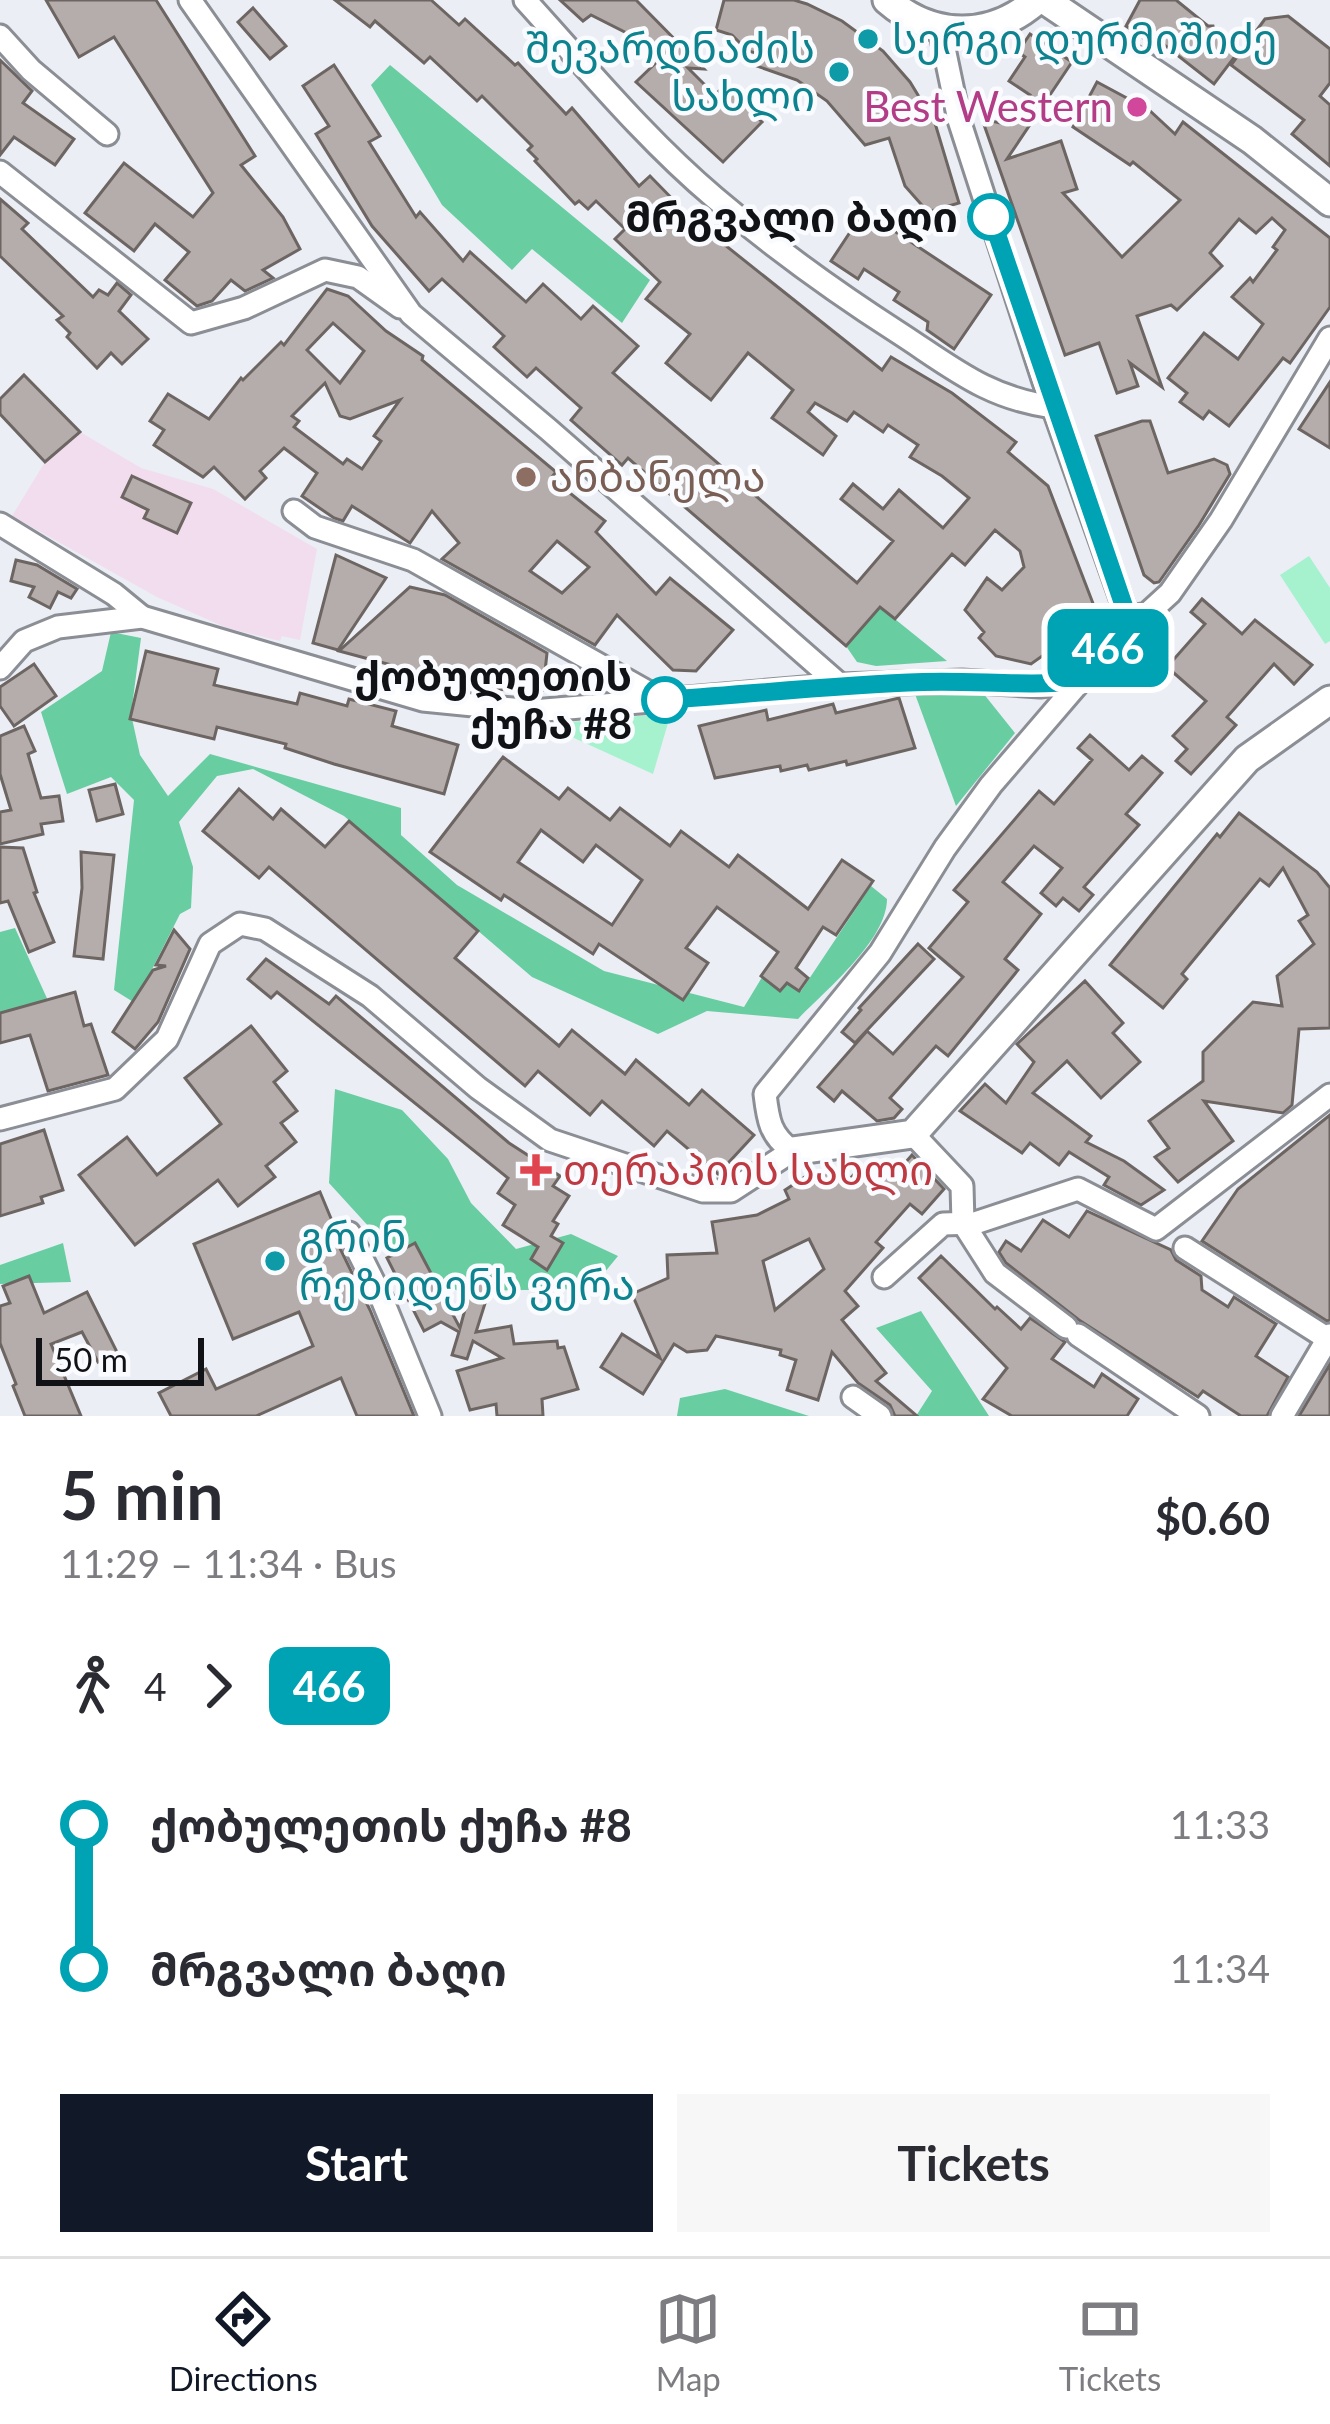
<!DOCTYPE html>
<meta charset="utf-8">
<style>
body{margin:0;font-family:Lato,"Noto Sans Georgian",sans-serif;background:#f7f7f7;color:#2b2b33;height:100vh;display:flex;flex-direction:column;font-size:45px;white-space:nowrap}
*{box-sizing:border-box;margin:0}
p{font-size:39px;color:#7c7c81}
.icon{flex:none;width:66px;height:66px;fill:none;stroke:currentColor;stroke-width:2;stroke-linecap:round;stroke-linejoin:round}
.map{position:relative;height:1416px;overflow:hidden}
.drawer{display:flex;flex-direction:column;background:#fff;flex:1}
.drawer>*{flex:none}
.badge{padding:0 24px;border-radius:18px;font-size:42px;line-height:78px}
.scale{position:absolute;left:36px;bottom:30px;width:168px;box-sizing:border-box;padding-left:12px;border:6px solid #111215;border-top:0;font-size:33px;line-height:42px;white-space:nowrap;color:#111215;-webkit-text-stroke:9px #fafbfe;paint-order:stroke}
.map>.badge{position:absolute;translate:-50% -50%;box-shadow:0 0 0 6px #fff}
.legs{display:flex;align-items:center;gap:18px;height:132px;padding:0 60px;font-size:39px}
.legs p{margin-inline-start:auto}
.overview{display:flex;align-items:center;justify-content:space-between;height:204px;padding:0 60px}
h1{font-size:66px;font-weight:700;line-height:90px}
.button{display:flex;gap:24px;margin-top:auto;padding:24px 60px}
.button a{flex:1;height:138px;border-radius:0px;background:#111827;color:#fff;font-size:48px;font-weight:700;line-height:138px;text-align:center}
.button a+a{background:#f7f7f7;color:#2b2b33}
ul{padding:0 60px;list-style:none}
li{display:flex;align-items:center;gap:42px;height:144px;font-size:45px}
li i{display:grid;place-items:center;width:18px;height:100%;margin:0 15px;background:currentColor}
li i::after{content:'';width:30px;height:30px;margin:-15px;border:9px solid;border-radius:50%;background:#fff}
li p{margin-inline-start:auto}
li:first-child i{background:linear-gradient(#0000 50%,currentColor 0)}
li:last-child i{background:linear-gradient(currentColor 50%,#0000 0)}
.menu{display:flex;justify-content:space-around;align-items:center;height:168px;border-top:3px solid #e1e1e2;background:#fff;font-size:33px;color:#7c7c81}
.menu a{display:grid;justify-items:center;gap:6px}
.menu .current{color:#111827}
.map>svg:first-child{display:block}
</style>
<div class="map">
<svg width="1330" height="1416" viewBox="0 0 1330 1416">
<rect width="100%" height="100%" fill="#ebeef5"/>
<polygon fill="#f1dded" points="80,432 141,468 213,489 317,549 300,640 282,636 280,641 227,628 157,597 12,516 45,462"/>
<g fill="#a6f2ce">
<polygon points="1309,556 1330,588 1330,641 1325,644 1280,575"/>
<polygon points="671,713 653,774 561,732 561,723"/>
</g>
<g fill="#69cda2">
<polygon points="390,65 650,280 622,323 532,249 512,270 442,205 371,85"/>
<polygon points="880,607 947,661 876,666 857,662 846,646"/>
<path d="M111 632 141 638 131 714 140 755 168 796 210 754 401 808V835L457 885 604 971 744 1007 767 969 801 991 871 886 887 899C887 940 826 990 798 1019L707 1011 658 1034 532 977 344 816 253 769 217 776 179 822 193 867 191 908 180 914 135 1003 114 990 134 800 111 777 67 794 41 712 102 671Z"/>
<polygon points="983,693 1015,733 956,806 915,694"/>
<polygon points="15,928 50,1005 0,1018 0,932"/>
<polygon points="335,1089 402,1110 448,1159 471,1203 516,1249 571,1234 618,1256 591,1289 458,1291 402,1263 329,1183"/>
<polygon points="63,1243 71,1282 0,1284 0,1265"/>
<polygon points="921,1311 989,1416 916,1416 932,1391 876,1328"/>
<polygon points="725,1389 809,1416 677,1416 680,1398"/>
</g>
<g fill="#b5adab" stroke="#6c6562" stroke-width="3" fill-rule="evenodd">
<polygon points="46,0 156,0 255,156 241,165 283,217 300,249 263,270 273,278 245,291 231,280 212,301 197,306 165,280 189,252 155,224 134,251 85,213 124,163 193,217 213,193 114,37 79,57"/>
<polygon points="335,0 431,0 459,25 465,19 515,65 518,63 566,114 572,108 639,186 650,176 691,218 882,370 891,357 952,393 1016,442 1008,452 1048,486 1094,606 1055,620 1069,637 1031,664 996,656 979,638 984,632 965,610 987,578 1002,590 1024,567 1020,551 995,530 965,565 952,554 895,619 880,607 846,646 628,458 622,465 571,420 581,408 536,368 527,377 494,347 504,336 442,279 429,291 372,226 316,134 329,126 303,86 334,65 380,136 369,142 416,217 420,212 463,261 470,252 526,302 543,284 581,319 593,306 638,346 613,373 857,583 893,541 841,499 853,484 883,509 899,490 943,528 969,498 942,476 910,457 918,445 888,425 883,432 854,412 847,421 815,403 808,412 836,436 823,455 772,418 793,390 748,353 711,400 691,384 666,363 690,334 646,299 660,282 615,239 625,229 596,201 588,209 579,201 575,204 535,161 537,159 528,150 532,146 482,96 477,101 430,57 424,63 375,21 370,27"/>
<polygon points="560,0 636,0 704,69 688,68 715,95 725,85 762,122 723,162 636,82 666,53 591,15 583,21"/>
<polygon points="724,0 794,0 807,4 842,21 883,51 910,82 935,123 959,203 928,212 905,186 889,138 865,145 827,101 797,80 754,65 756,53 748,51 732,35 716,30"/>
<polygon points="1140,0 1176,0 1208,26 1213,26 1215,35 1236,55 1214,84 1162,43 1158,48 1126,26"/>
<polygon points="253,8 286,46 270,59 238,22"/>
<polygon points="1288,16 1330,49 1330,83 1320,96 1330,105 1330,166 1292,134 1304,120 1231,65 1265,19"/>
<polygon points="1030,34 1072,62 1007,159 1061,141 1077,189 1063,193 1122,257 1180,200 1133,162 1130,165 1073,127 1097,82 1149,110 1175,134 1183,122 1330,238 1330,307 1290,363 1283,358 1229,426 1209,411 1203,419 1180,402 1187,393 1168,378 1204,333 1238,359 1263,324 1232,297 1250,278 1253,282 1277,250 1273,247 1285,230 1272,218 1256,233 1239,219 1210,253 1222,266 1177,310 1171,305 1137,316 1162,387 1130,363 1138,386 1117,393 1099,343 1065,355 982,119 1010,125 1030,95 1009,81 1025,57 1018,52"/>
<polygon points="0,60 32,91 23,103 74,139 55,165 14,137 0,155"/>
<polygon points="0,199 28,223 22,229 93,297 99,290 108,295 117,283 131,295 119,311 148,339 122,364 111,353 97,368 67,337 70,333 57,320 63,316 0,256"/>
<polygon points="864,211 991,295 954,349 927,330 928,322 894,300 899,292 864,269 858,279 831,261"/>
<path d="M327 289 348 296 386 331 423 356 422 360 556 472 551 478 605 521 596 532 656 594 670 578 733 630 696 671 673 670 617 615 595 645 442 559 459 543 432 511 410 543 352 506 343 521 334 518 302 496 317 473 284 448 260 471 266 478 245 499 214 467 203 477 154 445 164 430 150 421 168 394 209 419 241 378 243 380 281 342 284 345ZM333 323 364 351 340 383 307 350ZM325 383 340 416 350 419 400 400 374 436 381 441 362 469 347 459 343 464 294 427 299 421 292 416ZM557 541 589 567 562 593 530 571Z"/>
<polygon points="24,375 80,432 45,462 0,414 0,399"/>
<polygon points="1330,382 1330,448 1299,429"/>
<polygon points="1142,421 1150,421 1168,473 1214,459 1227,465 1230,474 1199,525 1159,582 1154,583 1144,575 1096,436"/>
<polygon points="132,476 191,503 177,533 144,518 148,510 122,497"/>
<polygon points="336,555 386,578 338,650 313,643"/>
<polygon points="16,560 37,565 77,589 71,598 58,592 50,608 29,597 34,587 11,581"/>
<polygon points="410,587 445,595 547,653 543,690 522,687 522,692 436,681 436,677 339,651"/>
<polygon points="1202,599 1242,634 1255,620 1312,665 1294,684 1274,664 1227,717 1236,725 1191,774 1176,761 1187,749 1173,736 1206,701 1167,667 1205,624 1191,612"/>
<polygon points="146,651 218,669 214,685 297,704 300,693 347,706 349,699 396,711 392,726 458,745 444,794 334,764 285,748 286,744 217,727 214,739 130,719"/>
<polygon points="34,664 56,696 14,726 0,706 0,687"/>
<polygon points="899,698 915,748 847,765 846,761 809,770 807,765 781,771 780,766 715,778 699,726 766,710 768,720 833,704 836,713"/>
<polygon points="24,726 35,751 28,754 41,798 59,796 63,821 41,824 43,834 0,844 0,812 11,810 0,774 0,736"/>
<polygon points="1090,735 1129,770 1142,756 1162,773 1126,814 1139,825 1084,887 1093,895 1079,911 1063,898 1056,906 1041,893 1062,868 1034,846 1003,882 1041,914 1005,959 1018,970 948,1056 936,1046 890,1098 902,1109 894,1118 877,1121 842,1091 834,1101 818,1087 867,1031 893,1054 963,977 929,948 968,902 954,890 1039,791 1054,804 1092,760 1078,748"/>
<path d="M503 757 559 799 568 788 610 820 620 808 670 846 681 831 729 867 738 855 808 909 842 860 873 881 836 935 823 927 796 968 808 978 799 991 787 983 780 991 761 976 778 952 717 907 686 948 708 963 683 1000 599 944 593 954 504 895 501 900 430 852ZM541 830 583 862 596 845 642 880 612 925 518 862Z"/>
<polygon points="115,784 123,814 97,821 89,790"/>
<polygon points="239,789 273,819 281,809 325,847 349,821 478,931 455,958 559,1046 572,1030 625,1074 636,1060 689,1105 702,1090 754,1135 718,1174 667,1131 654,1146 602,1101 590,1115 538,1071 525,1086 269,867 259,878 203,831"/>
<polygon points="1239,813 1317,872 1330,888 1330,1028 1299,1029 1292,1105 1283,1113 1204,1101 1233,1141 1178,1182 1155,1157 1169,1148 1149,1121 1203,1081 1203,1052 1253,1002 1282,1006 1277,976 1314,944 1299,921 1308,915 1283,868 1269,886 1260,879 1182,974 1187,979 1163,1008 1110,965 1217,834 1220,837"/>
<polygon points="0,847 23,848 37,892 34,893 54,942 29,952 8,901 0,903"/>
<polygon points="81,852 114,855 103,959 74,956 82,888"/>
<polygon points="174,930 190,949 158,1022 135,1049 113,1032 153,970 166,966 156,965"/>
<polygon points="918,944 934,959 855,1043 842,1032 861,1010 859,1008"/>
<polygon points="266,959 329,1004 336,996 509,1143 560,1176 553,1186 569,1196 553,1221 558,1224 551,1236 563,1243 547,1270 531,1259 538,1247 503,1225 515,1205 498,1193 508,1178 277,992 271,998 248,979"/>
<polygon points="1085,981 1123,1023 1113,1033 1140,1062 1101,1098 1067,1061 1033,1093 1091,1136 1086,1142 1124,1161 1164,1190 1141,1205 1104,1185 1109,1177 1069,1152 1059,1165 1030,1143 1022,1153 960,1111 985,1084 1006,1103 1034,1062 1017,1044"/>
<polygon points="75,992 84,1026 91,1024 108,1075 48,1091 30,1035 0,1043 0,1013"/>
<polygon points="251,1026 287,1071 274,1082 297,1111 281,1123 296,1142 266,1166 275,1177 238,1206 218,1180 135,1245 79,1175 127,1137 157,1175 221,1124 185,1078"/>
<polygon points="1330,1115 1330,1320 1327,1321 1202,1241 1238,1189"/>
<polygon points="44,1130 63,1190 41,1197 43,1203 0,1216 0,1144"/>
<path d="M912 1155 944 1189 922 1214 910 1204 876 1242 883 1248 845 1291 858 1306 842 1320 886 1373 876 1381 917 1416H895L890 1405 858 1383 832 1352 818 1400 787 1390 796 1360 780 1355 781 1350 716 1336 707 1350 687 1352 674 1344 643 1394 601 1367 622 1334 660 1358 632 1294 668 1278 667 1255 717 1253 712 1222 757 1215 789 1199 785 1190 814 1171 822 1178 832 1165 849 1180 856 1172 868 1183 880 1170 891 1179ZM809 1239 824 1269 775 1310 763 1261Z"/>
<polygon points="320,1192 335,1228 336,1240 370,1310 414,1416 357,1416 341,1378 256,1416 171,1416 159,1393 206,1369 216,1389 313,1346 299,1312 233,1339 194,1244"/>
<polygon points="1087,1211 1171,1250 1176,1260 1201,1276 1202,1290 1228,1307 1234,1297 1276,1324 1256,1356 1288,1377 1267,1416 1241,1416 1203,1391 1198,1397 1079,1320 1006,1263 999,1252 1006,1241 1021,1251 1043,1220 1069,1237"/>
<polygon points="415,1243 460,1328 473,1280 479,1274 493,1278 476,1332 511,1326 514,1344 557,1341 558,1348 564,1347 578,1389 542,1399 543,1416 497,1416 496,1404 470,1410 457,1371 502,1358 473,1341 467,1359 452,1355 459,1332 441,1322 424,1331 387,1258"/>
<polygon points="941,1256 995,1309 997,1307 1021,1329 1030,1318 1065,1342 1052,1359 1094,1387 1102,1374 1138,1399 1127,1416 1012,1416 983,1399 1007,1368 919,1278"/>
<polygon points="29,1276 44,1313 87,1292 117,1352 98,1362 82,1332 51,1344 81,1416 25,1416 13,1386 16,1384 0,1343 0,1306 10,1303 3,1286"/>
<polygon points="1330,1364 1330,1416 1299,1416"/>
</g>
<g fill="none" stroke-linecap="round" stroke-linejoin="round">
<defs>
<g id="minor">
<polyline points="190,0 411,314 549,430 840,685"/>
<path d="M525 0C586 67 645 139 715 198 773 247 835 292 899 333 953 368 987 398 1053 407"/>
<polyline points="940,29 959,120 1044,382 1128,618"/>
<polyline points="0,36 31,70 107,134"/>
<polyline points="0,172 191,323 244,308 325,270 358,277 400,307"/>
<polyline points="294,511 315,527 413,560 660,699"/>
<polyline points="0,524 114,594 142,617"/>
<polyline points="0,668 24,641 58,627 142,617 423,700 533,711 840,685 962,681 1040,686 1079,681"/>
<path d="M0 1119 115 1089 167 1039 210 944 240 924 265 929 370 996 478 1088 550 1140 703 1191H731L792 1151C770 1135 768 1120 765 1094L880 953 945 848 991 785 1106 651 1128 618 1147 614 1170 593 1221 520 1330 338"/>
<polyline points="913,1134 962,1186 963,1223 995,1273 1066,1327"/>
<polyline points="349,1233 382,1299 430,1416"/>
<polyline points="1185,1248 1328,1339"/>
<polyline points="884,1277 943,1224 975,1223 1078,1189 1156,1229 1330,1095"/>
<polyline points="1078,1335 1198,1416"/>
<polyline points="853,1397 880,1416"/>
<polyline points="1282,1416 1330,1335"/>
</g>
<g id="tertiary">
<path d="M887 0C933 40 991 40 1037 0"/>
<polyline points="1045,0 1252,140 1330,202"/>
<polyline points="792,1151 913,1134 1247,759 1330,700"/>
</g>
</defs>
<use href="#minor" stroke="#8b8e94" stroke-width="27"/>
<use href="#tertiary" stroke="#8b8e94" stroke-width="33"/>
<use href="#minor" stroke="#fff" stroke-width="21"/>
<use href="#tertiary" stroke="#fff" stroke-width="27"/>
</g>
<g fill="none" stroke-linecap="round" stroke-linejoin="round">
<defs>
<path id="line-1" d="M665 700C751 694 836 685 923 682 975 680 1027 687 1079 681L1128 618 991 217"/>
</defs>
<use href="#line-1" stroke="#fff" stroke-width="27"/>
<use href="#line-1" stroke="#00a3b4" stroke-width="18"/>
</g>
<g fill="#0f9aa8" stroke="#fafbfe" stroke-width="4.5">
<circle cx="868" cy="39" r="12"/>
<circle cx="839" cy="72" r="12"/>
<circle cx="275" cy="1261" r="12"/>
</g>
<circle fill="#d1479c" stroke="#fafbfe" stroke-width="4.5" cx="1137" cy="107" r="12"/>
<g fill="#fff" stroke="#00a3b4" stroke-width="6">
<circle cx="991" cy="217" r="21"/>
<circle cx="665" cy="700" r="21"/>
</g>
<circle fill="#8d6e63" stroke="#fafbfe" stroke-width="4.5" cx="526" cy="477" r="12"/>
<path fill="#e0444e" stroke="#fafbfe" stroke-width="4.5" d="M530 1152h12v12h12v12h-12v12h-12v-12h-12v-12h12z"/>
<g text-anchor="middle" stroke-width="9" stroke-linejoin="round" paint-order="stroke">
<g font-size="42" fill="#0d838f" stroke="#fafbfe" text-anchor="start">
<text x="892" y="54">სერგი დურმიშიძე</text>
<text x="815" y="63" text-anchor="end">შევარდნაძის<tspan x="815" dy="48">სახლი</tspan></text>
<text x="299" y="1252">გრინ<tspan x="299" dy="48">რეზიდენს ვერა</tspan></text>
</g>
<g font-size="42" fill="#b23c85" stroke="#fafbfe" text-anchor="end">
<text x="1113" y="122">Best Western</text>
</g>
<g font-size="42" font-weight="bold" fill="#111215" stroke="#fafbfe" text-anchor="end">
<text x="958" y="232">მრგვალი ბაღი</text>
<text x="632" y="691">ქობულეთის<tspan x="632" dy="48">ქუჩა #8</tspan></text>
</g>
<g font-size="42" fill="#785e54" stroke="#fafbfe" text-anchor="start">
<text x="550" y="492">ანბანელა</text>
</g>
<g font-size="42" fill="#be3a42" stroke="#fafbfe" text-anchor="start">
<text x="563" y="1185">თერაპიის სახლი</text>
</g>
</g>
</svg>
<div class="scale">50 m</div>
<b class="badge" style="left:1108px;top:648px;background:#00a3b4;color:#fff">466</b>
</div>
<section class="drawer">
<div class="overview"><div><h1>5 min</h1><p>11:29 – 11:34 · Bus</p></div><b>$0.60</b></div>
<div class="legs"><svg class="icon" aria-label="walk" viewBox="0 0 24 24"><circle cx="13" cy="4" r="2"/><path d="M13 8l-2 6 4 7M11 14l-3 7M7 12l3-4h3l4 4"/></svg>4<svg class="icon" aria-label="forward" viewBox="0 0 24 24"><path d="M9 5l7 7-7 7"/></svg><b class="badge" style="background:#00a3b4;color:#fff">466</b></div>
<ul>
<li><i style="color:#00a3b4"></i><b>ქობულეთის ქუჩა #8</b><p>11:33</p></li>
<li><i style="color:#00a3b4"></i><b>მრგვალი ბაღი</b><p>11:34</p></li>
</ul>
<div class="button"><a>Start</a><a>Tickets</a></div>
</section>
<nav class="menu">
<a class="current"><svg class="icon" aria-label="directions" viewBox="0 0 24 24"><path d="M12 3l9 9-9 9-9-9zM9 14v-3h6M13 9l2 2-2 2"/></svg>Directions</a>
<a><svg class="icon" aria-label="map" viewBox="0 0 24 24"><path d="M3 6l6-2 6 2 6-2v14l-6 2-6-2-6 2zM9 4v14M15 6v14"/></svg>Map</a>
<a><svg class="icon" aria-label="tickets" viewBox="0 0 24 24"><path d="M3 7h18v10H3zM15 7v10"/></svg>Tickets</a>
</nav>
